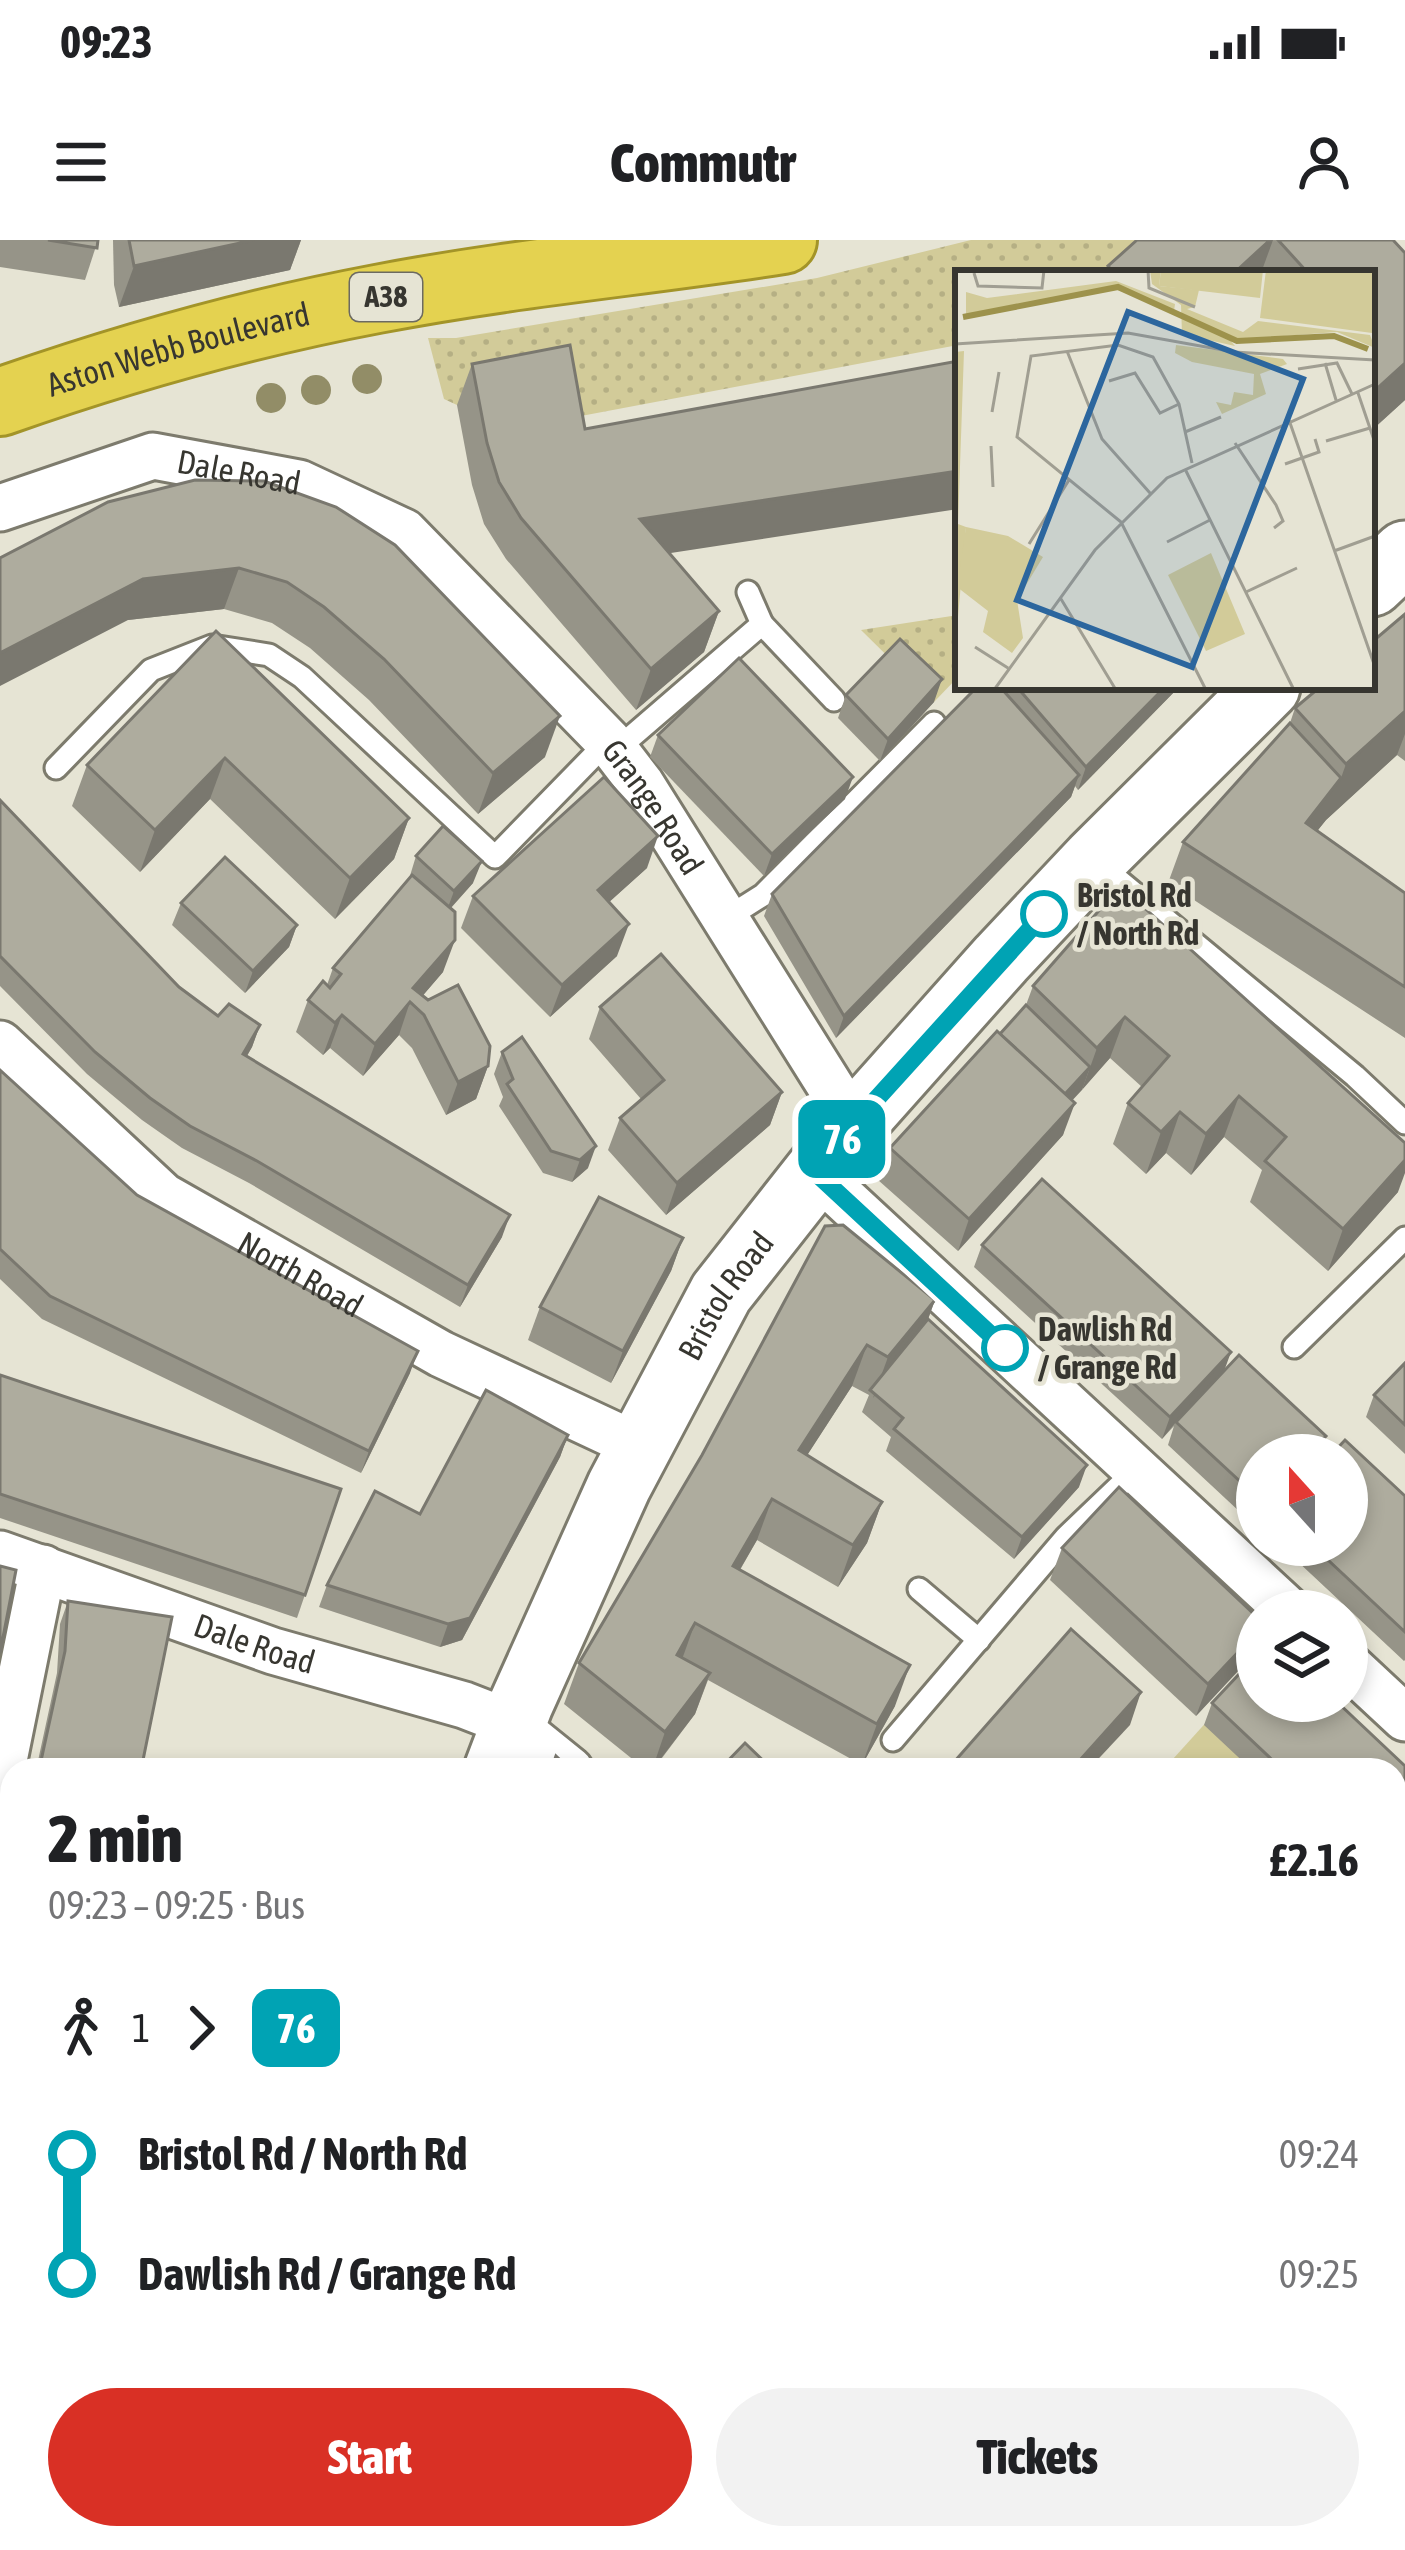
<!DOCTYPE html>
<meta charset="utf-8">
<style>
body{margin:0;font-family:"Asap Condensed",sans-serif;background:#f2f2f2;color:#202124;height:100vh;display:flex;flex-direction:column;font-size:45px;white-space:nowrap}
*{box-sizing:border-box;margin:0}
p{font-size:39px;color:#757577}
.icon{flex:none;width:66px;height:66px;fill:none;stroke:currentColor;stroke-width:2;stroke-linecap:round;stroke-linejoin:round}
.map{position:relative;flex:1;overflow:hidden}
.drawer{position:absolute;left:0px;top:1518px;width:1407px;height:792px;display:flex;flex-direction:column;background:#fff;border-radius:36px 36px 0 0;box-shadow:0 6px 18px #0003}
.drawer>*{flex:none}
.badge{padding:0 24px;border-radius:18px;font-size:42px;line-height:78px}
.needle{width:78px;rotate:339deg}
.tools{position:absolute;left:1236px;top:1194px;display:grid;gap:24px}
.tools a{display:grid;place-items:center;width:132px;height:132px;border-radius:50%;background:#fff;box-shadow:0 6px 18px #0003;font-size:60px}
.map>.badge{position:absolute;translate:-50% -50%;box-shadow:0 0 0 6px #fff}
.legs{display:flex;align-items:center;gap:18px;height:132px;padding:0 48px;font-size:39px}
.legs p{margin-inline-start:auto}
.headline{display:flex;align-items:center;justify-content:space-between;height:204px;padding:0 48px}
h1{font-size:66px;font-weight:800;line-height:90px}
.action{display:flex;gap:24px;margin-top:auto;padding:24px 48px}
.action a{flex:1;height:138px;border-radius:72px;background:#d93025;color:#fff;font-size:48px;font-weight:800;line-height:138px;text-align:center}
.action a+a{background:#f2f2f2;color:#202124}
ul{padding:0 48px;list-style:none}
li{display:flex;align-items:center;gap:42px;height:120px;font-size:45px}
li i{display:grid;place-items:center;width:18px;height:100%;margin:0 15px;background:currentColor}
li i::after{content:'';width:30px;height:30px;margin:-15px;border:9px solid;border-radius:50%;background:#fff}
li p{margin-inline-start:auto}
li:first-child i{background:linear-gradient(#0000 50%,currentColor 0)}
li:last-child i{background:linear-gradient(currentColor 50%,#0000 0)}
.status{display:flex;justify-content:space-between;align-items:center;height:84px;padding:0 60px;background:#fff;direction:ltr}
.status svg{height:33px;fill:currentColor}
header{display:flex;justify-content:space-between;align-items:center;height:156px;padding:0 48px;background:#fff;font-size:54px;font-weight:800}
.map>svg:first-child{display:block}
</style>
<div class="status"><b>09:23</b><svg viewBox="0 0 49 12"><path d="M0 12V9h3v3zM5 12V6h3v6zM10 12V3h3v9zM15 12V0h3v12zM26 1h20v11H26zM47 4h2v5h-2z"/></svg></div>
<header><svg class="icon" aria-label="menu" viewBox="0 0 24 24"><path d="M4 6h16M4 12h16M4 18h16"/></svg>Commutr<svg class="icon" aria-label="person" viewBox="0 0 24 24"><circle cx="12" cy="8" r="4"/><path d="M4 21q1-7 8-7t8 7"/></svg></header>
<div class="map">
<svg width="1405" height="2310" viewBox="0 0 1405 2310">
<defs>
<pattern id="grass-dots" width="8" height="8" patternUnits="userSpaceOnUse" patternTransform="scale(3)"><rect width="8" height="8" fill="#d2cb99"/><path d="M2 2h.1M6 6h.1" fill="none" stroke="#b5af84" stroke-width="1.8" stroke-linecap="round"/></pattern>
</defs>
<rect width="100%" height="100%" fill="#e6e4d4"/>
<g fill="url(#grass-dots)">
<polygon points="971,0 1179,0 1142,33 958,33 958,105 581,176 555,147 457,165 444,159 428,98 456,98 817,38"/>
<polygon points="958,375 958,437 934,462 861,390"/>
</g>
<g fill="#d2cb99">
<polygon points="1230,1456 1300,1530 1163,1530"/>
<polygon points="1395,1631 1405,1641 1405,2112 1395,2103 1395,2086 1403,2077 1395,2070"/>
<polygon points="0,1924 12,1926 12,2123 0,2165"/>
</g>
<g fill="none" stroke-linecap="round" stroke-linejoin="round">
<defs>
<g id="service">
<polyline points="762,384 834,460"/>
<polyline points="616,510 762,384 748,352"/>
<polyline points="56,528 151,430 212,406 269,415 302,437 495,617 608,501"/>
<polyline points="1099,624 1355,836 1405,883"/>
<polyline points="725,679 763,655 934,483"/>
<polyline points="1294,1107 1405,998"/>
<polyline points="919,1349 979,1400"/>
<polyline points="893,1500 1066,1297 1136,1230"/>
</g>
<g id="minor">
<path id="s1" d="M0 268 153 216 299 243 404 292 608 501 641 544 854 884"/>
<path id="s2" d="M0 804 163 956 441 1114 638 1206"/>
<polyline points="815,932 1289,1371"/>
<path id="s3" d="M0 1314 273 1411 464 1465 513 1484 570 1530"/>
<polyline points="1347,1424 1405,1478"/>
<polyline points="0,1540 43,1328"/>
<polyline points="1395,2282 1405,2291"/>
<polyline points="451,2298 467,2310"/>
</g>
<g id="secondary">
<polyline points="1372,344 1405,313"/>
<path id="s4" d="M496 1530 521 1464 619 1246 721 1053 854 884 1001 719 1094 620 1268 447"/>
<polyline points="265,2310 268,2298"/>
</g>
<g id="trunk">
<path id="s5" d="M0 162C122 119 250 83 377 59 511 33 648 21 783 0"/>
</g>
</defs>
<use href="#service" stroke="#7d7b6d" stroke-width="27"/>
<use href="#minor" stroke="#7d7b6d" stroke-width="51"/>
<use href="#secondary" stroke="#7d7b6d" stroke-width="69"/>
<use href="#trunk" stroke="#a39428" stroke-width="72"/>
<use href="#service" stroke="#fff" stroke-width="21"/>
<use href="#minor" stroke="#fff" stroke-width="45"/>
<use href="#secondary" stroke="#fff" stroke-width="63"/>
<use href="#trunk" stroke="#e4d250" stroke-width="66"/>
</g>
<g fill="#928d67">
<circle cx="367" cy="139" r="15"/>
<circle cx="316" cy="150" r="15"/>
<circle cx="271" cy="158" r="15"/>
</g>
<g fill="#969488">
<polygon points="0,0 98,0 85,40 0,27"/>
<polygon points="113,0 301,0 290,30 119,67 114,45"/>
<polygon points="1137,0 1393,0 1405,160 1372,190 1372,33 1105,33 1108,26"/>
<polygon points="472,124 585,189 670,313 719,371 704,412 636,470 506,319 484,284 472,245 457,165"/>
<polygon points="195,240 545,517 478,574 369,460 310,408 272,383 224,369 128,380"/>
<polygon points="1405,374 1405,521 1397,515 1326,580 1317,591 1405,653 1405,798 1168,643 1183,602 1290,483 1295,468"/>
<polygon points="216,391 409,578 394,619 335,679 210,559 140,632 72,566 87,525"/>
<polygon points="977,447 1179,447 1078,550 1075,546 1071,557 836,798 764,676 772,654"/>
<polygon points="846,455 934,462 880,521 838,478"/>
<polygon points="658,495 845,559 764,636 650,517"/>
<polygon points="0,560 179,747 218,776 260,785 252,807 247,816 502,997 460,1067 249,943 182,908 142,880 87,834 0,746"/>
<polygon points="416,616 473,643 451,668 443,732 422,756 488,826 476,859 446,875 412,808 399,795 363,836 330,808 323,815 296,792 308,760 327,745 333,728 409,639"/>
<polygon points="647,628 609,662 617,716 550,777 461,688 473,656"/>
<polygon points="181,663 297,685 289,707 245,753 172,685"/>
<polygon points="1103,666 1398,952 1328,1031 1250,962 1262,930 1224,897 1191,935 1166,913 1146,934 1113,904 1128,863 1142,847 1110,818 1072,860 1063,895 958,1011 878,940 890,908 1026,765 1033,746"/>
<polygon points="600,767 782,852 770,885 666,975 608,910 620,878 641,859 589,799"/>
<polygon points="502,812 588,928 572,942 543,933 499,866 503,857 494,834"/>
<polygon points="0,830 137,955 410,1133 361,1233 42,1079 0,1039"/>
<polygon points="683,998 671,1031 611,1143 528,1100 540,1067"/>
<polygon points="982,1005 1224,1130 1326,1196 1319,1215 1257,1215 1257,1284 1255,1286 1168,1205 1174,1186 1162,1199 974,1027"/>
<polygon points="935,1060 928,1079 1079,1247 1014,1319 886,1211 891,1197 862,1172 869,1155 852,1146 807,1215 882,1262 867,1303 838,1347 757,1300 740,1330 895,1466 862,1525 708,1440 695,1474 653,1530 646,1530 564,1464 579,1423 702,1215"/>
<polygon points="1405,1123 1405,1214 1366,1177 1374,1155"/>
<polygon points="0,1135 341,1249 297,1378 0,1278"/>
<polygon points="568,1195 560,1217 462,1400 440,1407 319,1367 327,1345 420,1274"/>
<polygon points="1405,1256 1405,1420 1404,1421 1280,1305 1347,1305"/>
<polygon points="1062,1308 1257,1377 1257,1404 1252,1416 1196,1476 1050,1340"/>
<polygon points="68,1361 141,1530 36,1530 57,1433 60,1384"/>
<polygon points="1212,1463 1405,1526 1405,1674 1395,1665 1395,1530 1252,1530 1204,1485"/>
<polygon points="12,1638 12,1921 0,1918 0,1692"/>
<polygon points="1395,2032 1401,2079 1405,2083 1405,2182 1395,2173"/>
<polygon points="40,2298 221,2298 218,2310 37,2310"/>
<polygon points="545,2298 686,2298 694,2307 725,2310 560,2310"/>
<polygon points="730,2298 880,2298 871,2310 726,2310"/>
<polygon points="1165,2298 1202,2298 1191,2310 1179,2310"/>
</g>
<g fill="#7a786f">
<polygon points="254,0 301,0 290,30 119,67 134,26"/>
<polygon points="1270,0 1273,0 1261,33 1234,33"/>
<polygon points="1405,123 1405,160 1372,190 1372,153"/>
<polygon points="958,231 958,269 625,320 640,279"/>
<polygon points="239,328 224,369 128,380 0,446 0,413 143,339"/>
<polygon points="719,371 704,412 636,470 651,429"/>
<polygon points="942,439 934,462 880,521 888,499"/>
<polygon points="1165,447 1179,447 1078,550 1086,527"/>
<polygon points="1405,471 1405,494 1397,515 1326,580 1291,624 1306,583 1341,538 1346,524"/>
<polygon points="560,476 545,517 478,574 493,533"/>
<polygon points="225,518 210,559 140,632 155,590"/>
<polygon points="1079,535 1071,557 836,798 844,776"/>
<polygon points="853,537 845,559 764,636 772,614"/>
<polygon points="409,578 394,619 335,679 350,638"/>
<polygon points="658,596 647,628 587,682 598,650"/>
<polygon points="482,621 473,643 446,673 454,651"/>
<polygon points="629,684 617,716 550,777 562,745"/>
<polygon points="297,685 289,707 245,753 253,731"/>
<polygon points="455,700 443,732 414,766 410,762 399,795 363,836 375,804 413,748"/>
<polygon points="342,775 330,808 323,815 335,783"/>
<polygon points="1125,777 1110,818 1082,850 1097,808"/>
<polygon points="260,785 252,807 235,836 243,814"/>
<polygon points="488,826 476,859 446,875 458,842"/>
<polygon points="1090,827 1082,850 1051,883 1059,861"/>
<polygon points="782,852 770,885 666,975 677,943"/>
<polygon points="1239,856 1224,897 1191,935 1206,894"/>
<polygon points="1075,863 1063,895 958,1011 969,979"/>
<polygon points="1180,872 1166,913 1146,934 1161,892"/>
<polygon points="596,906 588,928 572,942 580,920"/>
<polygon points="1405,920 1405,933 1398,952 1328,1031 1343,989"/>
<polygon points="510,975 502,997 460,1067 468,1045"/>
<polygon points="683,998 671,1031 611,1143 623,1111"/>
<polygon points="935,1060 920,1101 873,1158 888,1117"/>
<polygon points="867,1105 852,1146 784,1251 799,1210"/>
<polygon points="418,1111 410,1133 361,1233 369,1211"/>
<polygon points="1231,1112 1223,1134 1176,1182 1162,1199 1170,1177"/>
<polygon points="568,1195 560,1217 462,1400 440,1407 448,1384"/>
<polygon points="1326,1196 1319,1215 1308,1215"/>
<polygon points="1087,1225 1079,1247 1014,1319 1022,1297"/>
<polygon points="772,1259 757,1300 718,1367 733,1326"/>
<polygon points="882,1262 867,1303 838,1347 853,1305"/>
<polygon points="695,1383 680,1425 677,1415"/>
<polygon points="1257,1392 1257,1404 1252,1416 1196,1476 1208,1444"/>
<polygon points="910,1425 895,1466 862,1525 877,1484"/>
<polygon points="710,1433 695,1474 652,1530 665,1492"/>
<polygon points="1141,1452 1130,1485 1088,1530 1071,1530"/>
<polygon points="1405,2062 1405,2075 1395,2086 1395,2073"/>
<polygon points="866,2298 880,2298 871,2310 856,2310"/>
<polygon points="1192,2298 1202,2298 1191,2310 1188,2310"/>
</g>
<g fill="#aeac9e" stroke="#7a786f" stroke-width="3">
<polygon points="48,0 98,0 97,8"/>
<polygon points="129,0 254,0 134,26"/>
<polygon points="1137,0 1270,0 1234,33 1114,33 1108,26"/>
<polygon points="1278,0 1393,0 1405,13 1405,123 1372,153 1372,33 1308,33"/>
<polygon points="570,105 585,189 958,121 958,231 640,279 719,371 651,429 521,278 499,242 487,203 472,124"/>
<polygon points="195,240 264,241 336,267 395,305 560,476 493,533 384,419 324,367 287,342 239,328 143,339 0,413 0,318 108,262"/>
<polygon points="1405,374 1405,471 1346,524 1295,468 1320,447 1372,447 1372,402"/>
<polygon points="216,391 409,578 350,638 225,518 155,590 87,525"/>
<polygon points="900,399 942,439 888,499 846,455"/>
<polygon points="739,418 853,537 772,614 658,495"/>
<polygon points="977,447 1000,447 1079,535 844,776 772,654"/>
<polygon points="1017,447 1165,447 1086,527"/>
<polygon points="1290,483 1341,538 1306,583 1405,653 1405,747 1183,602"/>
<polygon points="604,537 658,596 598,650 629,684 562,745 473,656"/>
<polygon points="0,560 179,747 218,776 229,764 260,785 243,814 510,975 468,1045 257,921 190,886 150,858 95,812 0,716"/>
<polygon points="443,586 482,621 454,651 416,616"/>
<polygon points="225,617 297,685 253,731 181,663"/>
<polygon points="412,635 455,672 455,700 413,748 428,760 458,745 490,806 488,826 458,842 424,775 410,762 375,804 342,775 335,783 308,760 323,741 330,748 341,734 333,728"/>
<polygon points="1139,663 1405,903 1405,920 1343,989 1265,921 1286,897 1239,856 1206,894 1180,872 1161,892 1128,863 1169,816 1125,777 1097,808 1033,746 1103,666"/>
<polygon points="661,714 782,852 677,943 620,878 664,840 600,767"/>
<polygon points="1026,765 1090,827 1065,854 1000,794"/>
<polygon points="997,791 1075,863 969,979 890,908"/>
<polygon points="522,797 596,906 580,920 551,911 507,844 513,839 502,812"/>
<polygon points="0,830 137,955 418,1111 369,1211 50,1056 0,1009"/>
<polygon points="1042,939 1231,1112 1170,1177 982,1005"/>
<polygon points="599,957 683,998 623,1111 540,1067"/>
<polygon points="843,985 935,1060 888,1117 867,1105 799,1210 882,1262 853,1305 772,1259 733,1326 910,1425 877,1484 695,1383 677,1415 710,1433 665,1492 579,1423 702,1215 825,986"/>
<polygon points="928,1079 1087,1225 1022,1297 894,1189 903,1178 870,1150"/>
<polygon points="1239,1115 1326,1196 1308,1215 1257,1215 1257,1257 1176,1182"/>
<polygon points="1405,1123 1405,1185 1374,1155"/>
<polygon points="0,1135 341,1249 305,1355 0,1254"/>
<polygon points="486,1150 568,1195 470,1378 448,1384 327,1345 375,1251 420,1274"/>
<polygon points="1345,1200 1405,1256 1405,1392 1312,1305 1347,1305 1347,1215 1331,1215"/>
<polygon points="1119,1247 1257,1377 1257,1392 1208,1444 1062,1308"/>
<polygon points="0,1326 16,1330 0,1413"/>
<polygon points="68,1361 172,1377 141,1530 39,1530 65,1411"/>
<polygon points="1071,1389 1141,1452 1071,1530 947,1530"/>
<polygon points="1257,1415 1257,1461 1336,1461 1405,1526 1405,1644 1395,1635 1395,1530 1283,1530 1212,1463"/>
<polygon points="745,1503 773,1530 719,1530"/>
<polygon points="556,1516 571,1530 551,1530"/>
<polygon points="12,1652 12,1897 0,1894 0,1707"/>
<polygon points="1395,2032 1405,2041 1405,2062 1395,2073"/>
<polygon points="1400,2079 1405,2083 1405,2153 1395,2144 1395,2085"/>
<polygon points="61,2298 221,2298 218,2310 105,2310"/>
<polygon points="359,2298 442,2298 439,2310 356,2310"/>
<polygon points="580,2298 684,2298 694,2307 702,2298 713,2298 725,2309 594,2310"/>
<polygon points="738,2298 866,2298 856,2310 753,2310"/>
<polygon points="1210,2298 1370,2298 1383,2310 1266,2310 1269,2307 1265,2303 1258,2310 1199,2310"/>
</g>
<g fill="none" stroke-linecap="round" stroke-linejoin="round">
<defs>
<polyline id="line-1" points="1005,1108 815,932 872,864 1044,674"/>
</defs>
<use href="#line-1" stroke="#fff" stroke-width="27"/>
<use href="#line-1" stroke="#00a3b4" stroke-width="18"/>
</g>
<g fill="#fff" stroke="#00a3b4" stroke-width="6">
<circle cx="1044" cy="674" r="21"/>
<circle cx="1005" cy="1108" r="21"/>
</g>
<g text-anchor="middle" stroke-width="9" stroke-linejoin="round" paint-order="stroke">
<rect fill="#e6e4d4" stroke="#6c6a61" stroke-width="3" x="350" y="33" width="72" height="48" rx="9"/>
<g font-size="30" font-weight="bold" fill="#373630">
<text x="386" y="67">A38</text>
</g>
<g font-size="33" fill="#373630" stroke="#e6e4d4">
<text dy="12" stroke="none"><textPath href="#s5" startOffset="186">Aston Webb Boulevard</textPath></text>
<text dy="12" stroke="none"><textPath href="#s1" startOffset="249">Dale Road</textPath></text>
<text dy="12" stroke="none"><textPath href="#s1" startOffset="798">Grange Road</textPath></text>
<text dy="12" stroke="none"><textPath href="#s2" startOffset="381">North Road</textPath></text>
<text dy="12" stroke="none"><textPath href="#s4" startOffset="528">Bristol Road</textPath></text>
<text dy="12" stroke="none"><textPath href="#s3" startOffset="270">Dale Road</textPath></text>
</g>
<g font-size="33" font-weight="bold" fill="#373630" stroke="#e6e4d4" text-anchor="start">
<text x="1077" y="667">Bristol Rd<tspan x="1077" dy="38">/ North Rd</tspan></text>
<text x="1038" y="1101">Dawlish Rd<tspan x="1038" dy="38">/ Grange Rd</tspan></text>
</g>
</g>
<g transform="translate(955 30)">
<rect width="420" height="420" fill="#e6e4d4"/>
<path d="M195 0H206L204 16 244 20 240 37 232 39 288 62 303 51 415 65 420 78 382 62 275 70 280 76 227 64 226 35 197 14ZM161 11 220 34 219 41 157 18 11 48V22L32 28ZM221 75 328 89 332 94 305 104 311 124 267 144 261 132 276 135 279 122 298 125 299 104 237 92 220 83ZM9 81 3 254 11 257 2 358 0 82Z" fill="#d2cb99"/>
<path d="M206 0H308L305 28 204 16ZM311 0H420L417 63 305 48ZM11 257 53 266 88 287 62 330 68 368 57 383 28 362 33 341 2 317ZM256 283 290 364 251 381 213 305Z" fill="#d2cb99"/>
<path fill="none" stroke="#9d924c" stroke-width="6" d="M8 47 163 17 282 71 379 66 413 79"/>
<path fill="none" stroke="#a09e92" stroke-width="3" d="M193 0 194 18 240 37M19 3 23 16 87 18 89 0M0 74 173 63 279 82 420 90M112 81 147 169 195 223M370 93 381 130M343 99 382 93 397 124M154 111 180 103 205 143 224 134M403 123 420 173M37 142 44 102M334 150 420 397M230 162 266 147M371 171 415 158M280 173 321 235 328 251 319 258M36 176 38 217M237 193 224 134 198 87 163 75 76 86 62 167 166 252 251 420M330 194 364 182 360 169M231 201 339 420M212 272 255 250M74 274 114 210M379 281 420 266M291 322 342 298M106 329 161 420M20 377 53 398M39 420 140 280 212 208 420 114"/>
<path fill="#2c669e" fill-opacity="0.15" stroke="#2c669e" stroke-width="6" d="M173 42 348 109 237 397 62 330Z"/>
<rect width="420" height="420" fill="none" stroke="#373630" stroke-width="6"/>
</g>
</svg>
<div class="tools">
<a><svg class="needle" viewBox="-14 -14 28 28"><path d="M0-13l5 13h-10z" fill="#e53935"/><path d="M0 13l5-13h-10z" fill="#757577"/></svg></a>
<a><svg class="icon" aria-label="layers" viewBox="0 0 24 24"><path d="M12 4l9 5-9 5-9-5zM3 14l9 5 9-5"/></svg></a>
</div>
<b class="badge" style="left:842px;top:899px;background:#00a3b4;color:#fff">76</b>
<section class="drawer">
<div class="headline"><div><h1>2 min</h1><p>09:23 – 09:25 · Bus</p></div><b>£2.16</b></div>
<div class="legs"><svg class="icon" aria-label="walk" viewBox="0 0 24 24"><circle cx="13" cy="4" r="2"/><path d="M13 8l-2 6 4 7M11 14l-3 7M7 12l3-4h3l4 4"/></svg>1<svg class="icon" aria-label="forward" viewBox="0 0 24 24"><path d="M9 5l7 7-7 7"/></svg><b class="badge" style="background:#00a3b4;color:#fff">76</b></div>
<ul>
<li><i style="color:#00a3b4"></i><b>Bristol Rd / North Rd</b><p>09:24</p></li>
<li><i style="color:#00a3b4"></i><b>Dawlish Rd / Grange Rd</b><p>09:25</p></li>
</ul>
<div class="action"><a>Start</a><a>Tickets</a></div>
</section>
</div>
